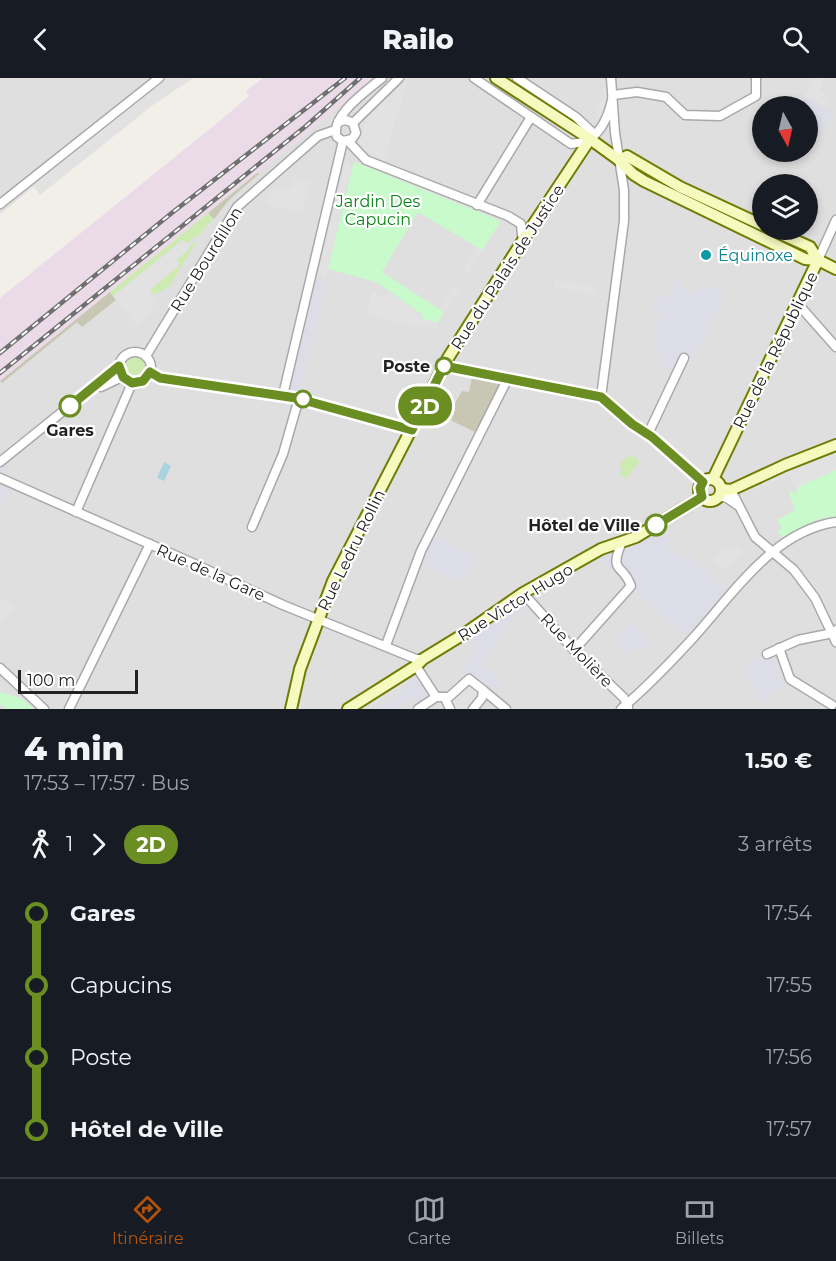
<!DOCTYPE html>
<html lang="fr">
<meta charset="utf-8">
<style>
body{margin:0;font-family:Montserrat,sans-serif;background:#242831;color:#f1f3f6;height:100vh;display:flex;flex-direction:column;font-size:22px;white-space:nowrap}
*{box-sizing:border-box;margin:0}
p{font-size:20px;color:#9ea1a6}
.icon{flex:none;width:33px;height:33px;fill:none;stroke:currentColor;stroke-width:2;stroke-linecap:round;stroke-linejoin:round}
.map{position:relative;height:631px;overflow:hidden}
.panel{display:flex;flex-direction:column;background:#171b24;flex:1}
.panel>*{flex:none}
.badge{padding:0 12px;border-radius:20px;font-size:21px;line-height:39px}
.needle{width:39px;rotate:172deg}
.fabs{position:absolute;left:752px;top:18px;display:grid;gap:12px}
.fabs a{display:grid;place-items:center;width:66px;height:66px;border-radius:50%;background:#171b24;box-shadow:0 3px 9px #0003;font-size:30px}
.scale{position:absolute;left:18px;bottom:15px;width:120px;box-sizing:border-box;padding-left:6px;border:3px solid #222;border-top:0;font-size:16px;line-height:21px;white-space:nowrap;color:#222;-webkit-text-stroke:4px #fff;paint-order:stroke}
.map>.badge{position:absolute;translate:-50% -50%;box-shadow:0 0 0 3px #fff}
.legs{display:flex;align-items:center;gap:9px;height:66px;padding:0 24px;font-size:20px}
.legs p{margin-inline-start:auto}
.head{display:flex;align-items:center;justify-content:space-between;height:102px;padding:0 24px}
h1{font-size:33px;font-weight:800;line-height:45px}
ul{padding:0 24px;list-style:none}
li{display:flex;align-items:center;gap:21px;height:72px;font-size:22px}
li i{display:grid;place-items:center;width:9px;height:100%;margin:0 8px;background:currentColor}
li i::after{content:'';width:15px;height:15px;margin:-8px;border:4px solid;border-radius:50%;background:#171b24}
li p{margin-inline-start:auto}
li:first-child i{background:linear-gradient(#0000 50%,currentColor 0)}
li:last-child i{background:linear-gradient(currentColor 50%,#0000 0)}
header{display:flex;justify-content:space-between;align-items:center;height:78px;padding:0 24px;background:#171b24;font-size:27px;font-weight:800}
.menu{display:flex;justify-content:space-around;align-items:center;height:84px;border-top:2px solid #363941;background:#171b24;font-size:16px;color:#9ea1a6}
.menu a{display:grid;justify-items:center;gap:3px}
.menu .active{color:#b45309}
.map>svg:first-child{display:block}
</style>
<header><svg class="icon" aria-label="back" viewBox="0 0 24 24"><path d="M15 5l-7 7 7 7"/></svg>Railo<svg class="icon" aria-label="search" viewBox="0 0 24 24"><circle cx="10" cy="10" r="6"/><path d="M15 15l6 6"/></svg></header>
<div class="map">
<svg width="836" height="631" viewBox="0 0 836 631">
<rect width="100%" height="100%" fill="#f2efe9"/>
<g fill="#e0dfdf" fill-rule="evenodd">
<polygon points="0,0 168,0 0,136"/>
<path d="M375 0H836V631H0V303ZM762 28H807V74H762ZM762 106H807V152H762Z"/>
</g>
<polygon fill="#ebdbe8" points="263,0 375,0 0,303 0,220 221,42 249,18 246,13"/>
<g fill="#c7c7b4">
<polygon points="257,95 260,95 229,122 214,141 208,135"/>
<polygon points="110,214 116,222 82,249 77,244 2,305 0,303"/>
<polygon points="472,299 498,304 499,308 475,354 452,343 449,336 462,313 469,314"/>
</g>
<g fill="#cdebb0">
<polygon points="208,135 214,141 207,147 201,157 196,158 186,166 182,162 113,218 110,214"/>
<polygon points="197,163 170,208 153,217 149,212 180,187 177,182 189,171 189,168"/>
<circle cx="135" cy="289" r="10"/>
<polygon points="628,378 637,380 639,385 625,401 620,396 622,390 619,387"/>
</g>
<g fill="#c8facc">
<polygon points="355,84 501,143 482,172 418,134 382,194 444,234 438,245 422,241 423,237 376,204 328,191 353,87"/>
<polygon points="836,392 836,439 822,440 782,460 778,453 782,450 777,442 795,432 788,412 796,416 797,409"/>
<polygon points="0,614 23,621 34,631 4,631 5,628 0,627"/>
</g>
<g fill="#e2e2e2">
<polygon points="168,0 193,0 153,27 40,117 34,109"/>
<polygon points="813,0 824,0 820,12 825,15 823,20 816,19 828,24 826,29 805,19"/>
<polygon points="408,1 384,82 370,77 359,65 367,38"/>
<polygon points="604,10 609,11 601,39 596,36 603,19"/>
<polygon points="346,81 351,88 326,201 318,196"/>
<polygon points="294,101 309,104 301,135 264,126 269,115 276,110 291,112"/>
<polygon points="183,162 189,168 189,171 177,182 180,187 150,212 157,222 151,227 155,232 136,247 113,218"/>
<polygon points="477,170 482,173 469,194 464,191"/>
<polygon points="555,202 594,209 593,216 554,209"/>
<polygon points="454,208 459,211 446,233 441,230"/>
<polygon points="373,213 383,221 388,213 422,238 421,241 438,245 436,252 419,246 417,250 366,236"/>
<polygon points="836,373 836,392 797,409 792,404 790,398 748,414 750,408"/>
<polygon points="737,466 742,473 725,491 713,481 725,467 730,471"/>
<polygon points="0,519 14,528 0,548"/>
<polygon points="405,598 411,602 370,630 366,624"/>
<polygon points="471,601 485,617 485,623 479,631 449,631 447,625 458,613 450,609 457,603 465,606"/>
</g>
<g fill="#dddde8">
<polygon points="805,19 832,32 823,57 807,51 807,28 800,28"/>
<polygon points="318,196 327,202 300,310 301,315 289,313 289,309"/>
<polygon points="677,200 684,212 696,217 697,206 725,215 692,283 678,278 672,294 661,286 653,251 662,240 653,232 652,227 658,223 659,218 666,219 672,216 673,207"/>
<polygon points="0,375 8,391 9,413 0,430"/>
<polygon points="650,452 667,461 667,469 675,476 678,473 686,480 689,477 721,507 719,508 722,511 730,511 685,558 633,512 616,489 612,493 598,480"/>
<polygon points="429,456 476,478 469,493 457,502 416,484"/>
<polygon points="517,520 523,522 528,529 523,529 515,536 481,587 503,603 495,615 462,594 477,572 466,556"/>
<polygon points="630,545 651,564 643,574 638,570 631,571 627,576 613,564"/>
<polygon points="767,576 772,577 779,594 777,600 781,601 784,593 789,604 761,624 757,612 746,595 747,588"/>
<polygon points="415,595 429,615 428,622 422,626 414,620 405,622 394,631 378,631 400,617 407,608 405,605 410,602 405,598"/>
</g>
<polygon fill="#aad3df" points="164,384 171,388 164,403 157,400"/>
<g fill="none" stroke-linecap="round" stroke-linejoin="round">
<defs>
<g id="street">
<path d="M474 0 571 66C577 65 586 64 590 61 604 51 610 33 613 17L637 14 666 19 685 37 720 38 756 18V0"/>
<polyline points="517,0 576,39 594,56"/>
<path d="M338 44 346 42 353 45 356 55 352 61 343 63 337 59C329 38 368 12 382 0"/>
<polyline points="353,45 399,0"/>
<polyline points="348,63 366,82 508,138 521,146 522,157 525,159"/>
<polyline points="0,126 159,0"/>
<polyline points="477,127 531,39"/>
<polyline points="818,182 836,142"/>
<polyline points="798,226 836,269"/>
<circle cx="135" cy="290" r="16"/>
<polyline points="146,278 237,129 318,58 335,52"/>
<polyline points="444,288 601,319 632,346 652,359 703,404"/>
<polyline points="150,294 160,300 299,320 413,352"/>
<polyline points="101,309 122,299"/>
<polyline points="283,317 343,63"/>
<polyline points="601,319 624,143 624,112 615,55 611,0"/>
<polyline points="648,356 684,280"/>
<polyline points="0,384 119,288"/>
<polyline points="0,400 188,483 283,527 416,581 423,581"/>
<polyline points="731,412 755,459 794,492 815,520 836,564"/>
<polyline points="719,418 727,420 737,427"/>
<polyline points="76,434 132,305"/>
<polyline points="252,449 283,376 299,320"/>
<polyline points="523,515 574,572 624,620 628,629"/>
<polyline points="386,567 421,473 508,300"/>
<polyline points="779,570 790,601 832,627"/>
<path d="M574 572 631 508C623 485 609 496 621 466"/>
<polyline points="767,576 798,562 828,556 836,552"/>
<polyline points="416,588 436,619"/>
<polyline points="0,590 44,631"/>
<polyline points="483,612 506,631"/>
<polyline points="436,619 449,619 469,601 483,612 482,620 473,631"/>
<polyline points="445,620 450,631"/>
<polyline points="69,631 150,466"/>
<polyline points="418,631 436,619"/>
<path d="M621 631C646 610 671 584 693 560 733 516 773 453 836 444"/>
</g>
<g id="secondary">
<polyline points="496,0 590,61 619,82 633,96 644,103 805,181 818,182 836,191"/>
<polyline points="619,82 627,78 680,109 762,147"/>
<polyline points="772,152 810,169 818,182"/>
<polyline points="713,401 818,182"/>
<circle cx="710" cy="412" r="11"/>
<polyline points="721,411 731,412 785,387 836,367"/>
<polyline points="291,631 300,591 333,503 448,280 525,159 590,61"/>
<polyline points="348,631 416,588 423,581 467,554 523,515 601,471 636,459 702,419"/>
</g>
</defs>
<use href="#street" stroke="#a9a9a9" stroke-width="11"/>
<use href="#secondary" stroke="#707d05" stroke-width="14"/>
<use href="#street" stroke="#fff" stroke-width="8"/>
<use href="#secondary" stroke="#f7fabf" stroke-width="10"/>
<defs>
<g id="rail">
<polyline points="0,275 173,134 345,0"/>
<polyline points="0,295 306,48 360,0"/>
</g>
</defs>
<use href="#rail" stroke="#707070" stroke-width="4.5"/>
<use href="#rail" stroke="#fff" stroke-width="2" stroke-dasharray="7" stroke-linecap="butt"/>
</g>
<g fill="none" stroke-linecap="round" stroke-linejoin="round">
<defs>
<polyline id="line-1" points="70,328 119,288 123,299 132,305 143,303 150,294 160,300 296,320 412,352 444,288 601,319 632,346 652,359 703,404 700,410 702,419 656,447"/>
</defs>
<use href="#line-1" stroke="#fff" stroke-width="14"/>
<use href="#line-1" stroke="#6b8e23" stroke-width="9"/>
</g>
<circle fill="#0f9aa8" stroke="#fff" stroke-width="2" cx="706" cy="177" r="6"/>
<g fill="#fff" stroke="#6b8e23" stroke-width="3">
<circle cx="444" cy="288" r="8"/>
<circle cx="303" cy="321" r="8"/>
<circle cx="70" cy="328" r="10"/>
<circle cx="656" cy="447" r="10"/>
</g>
<g text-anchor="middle" stroke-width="4.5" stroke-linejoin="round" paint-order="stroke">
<g font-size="16" fill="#0c8416" stroke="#fff">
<text x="378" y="129">Jardin Des<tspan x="378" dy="18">Capucin</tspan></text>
</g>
<g font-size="16" fill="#0d838f" stroke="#fff" text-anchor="start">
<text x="718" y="183">Équinoxe</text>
</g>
<g font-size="16" fill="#222" stroke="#fff">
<text transform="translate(206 181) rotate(-58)" y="6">Rue Bourdillon</text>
<text transform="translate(507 189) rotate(-57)" y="6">Rue du Palais de Justice</text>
<text transform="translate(775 272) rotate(-64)" y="6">Rue de la République</text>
<text transform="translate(351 472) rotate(-64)" y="6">Rue Ledru Rollin</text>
<text transform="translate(211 494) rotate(24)" y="6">Rue de la Gare</text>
<text transform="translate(515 524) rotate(-32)" y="6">Rue Victor Hugo</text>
<text transform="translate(577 572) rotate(46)" y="6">Rue Molière</text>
</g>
<g font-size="16" font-weight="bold" fill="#222" stroke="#fff" text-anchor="end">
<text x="430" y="294">Poste</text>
<text x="70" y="358" text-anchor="middle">Gares</text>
<text x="640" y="453">Hôtel de Ville</text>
</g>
</g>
</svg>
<div class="fabs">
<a><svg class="needle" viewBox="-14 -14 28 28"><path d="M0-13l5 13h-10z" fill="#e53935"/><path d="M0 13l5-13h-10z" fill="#9ea1a6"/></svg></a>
<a><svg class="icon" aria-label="layers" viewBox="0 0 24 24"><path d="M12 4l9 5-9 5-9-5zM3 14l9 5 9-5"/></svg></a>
</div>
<div class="scale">100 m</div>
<b class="badge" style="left:425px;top:328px;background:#6b8e23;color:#fff">2D</b>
</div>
<section class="panel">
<div class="head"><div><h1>4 min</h1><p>17:53 – 17:57 · Bus</p></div><b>1.50 €</b></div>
<div class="legs"><svg class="icon" aria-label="walk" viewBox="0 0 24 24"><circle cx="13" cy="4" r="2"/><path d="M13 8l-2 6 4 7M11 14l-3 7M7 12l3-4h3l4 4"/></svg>1<svg class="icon" aria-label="forward" viewBox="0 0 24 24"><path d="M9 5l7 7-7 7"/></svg><b class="badge" style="background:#6b8e23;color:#fff">2D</b><p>3 arrêts</p></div>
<ul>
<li><i style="color:#6b8e23"></i><b>Gares</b><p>17:54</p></li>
<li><i style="color:#6b8e23"></i><span>Capucins</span><p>17:55</p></li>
<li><i style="color:#6b8e23"></i><span>Poste</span><p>17:56</p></li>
<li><i style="color:#6b8e23"></i><b>Hôtel de Ville</b><p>17:57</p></li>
</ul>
</section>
<nav class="menu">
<a class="active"><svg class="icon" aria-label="directions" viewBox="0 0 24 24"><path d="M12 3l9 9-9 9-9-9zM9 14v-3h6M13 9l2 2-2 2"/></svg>Itinéraire</a>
<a><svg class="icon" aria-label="map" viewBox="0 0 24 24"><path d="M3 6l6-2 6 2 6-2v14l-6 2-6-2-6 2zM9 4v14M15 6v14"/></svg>Carte</a>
<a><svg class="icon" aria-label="tickets" viewBox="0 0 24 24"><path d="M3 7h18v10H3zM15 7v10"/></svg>Billets</a>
</nav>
